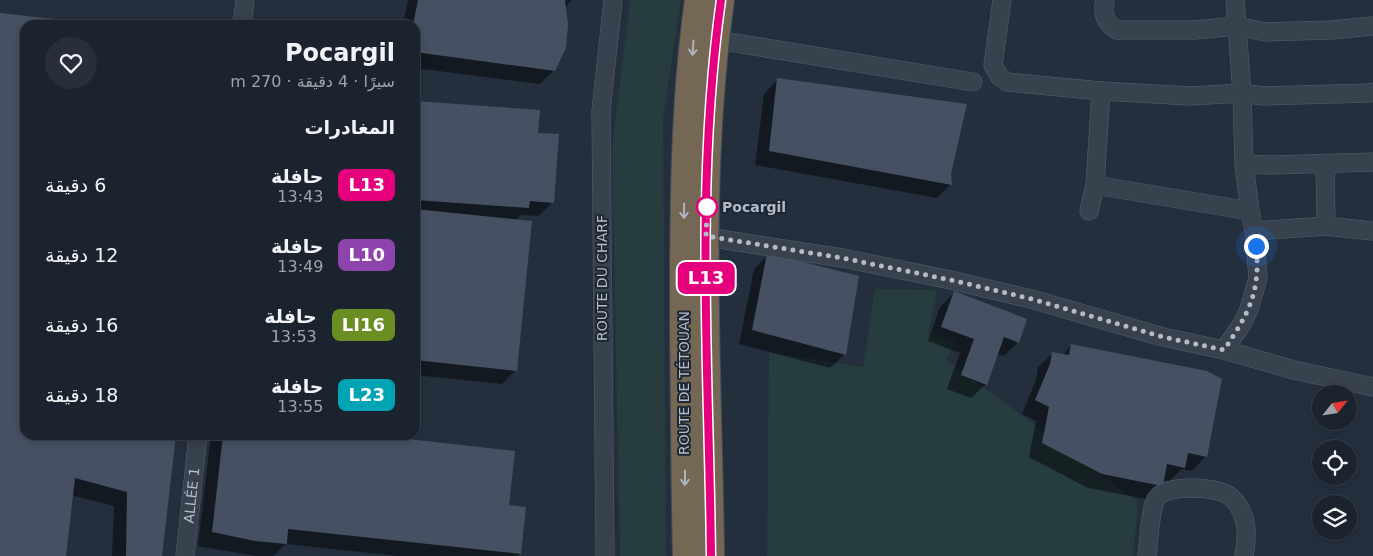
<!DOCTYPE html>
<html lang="ar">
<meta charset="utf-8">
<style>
body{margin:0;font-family:"DejaVu Sans","Noto Sans Arabic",sans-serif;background:#282f3a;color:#f1f3f6;direction:rtl;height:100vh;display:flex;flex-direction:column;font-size:19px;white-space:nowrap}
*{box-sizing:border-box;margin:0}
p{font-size:16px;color:#a0a4aa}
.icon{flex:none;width:28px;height:28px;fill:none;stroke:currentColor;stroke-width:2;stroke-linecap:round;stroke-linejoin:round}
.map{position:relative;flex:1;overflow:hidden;direction:ltr}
.sheet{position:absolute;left:20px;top:20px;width:400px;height:420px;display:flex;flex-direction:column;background:#1b232e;border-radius:15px;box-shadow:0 2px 8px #0003,0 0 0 1px #39404a;direction:rtl}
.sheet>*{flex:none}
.badge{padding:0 10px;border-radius:8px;font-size:18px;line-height:32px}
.needle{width:32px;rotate:60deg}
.controls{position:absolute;left:1312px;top:385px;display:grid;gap:10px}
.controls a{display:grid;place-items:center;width:45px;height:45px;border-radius:50%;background:#1b232e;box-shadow:0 2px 8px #0003,0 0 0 1px #39404a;font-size:25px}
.you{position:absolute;width:25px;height:25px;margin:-12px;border:4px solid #fff;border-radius:50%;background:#1a73e8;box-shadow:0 0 0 8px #1a73e833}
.map>.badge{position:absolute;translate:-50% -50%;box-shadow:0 0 0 2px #fff}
h2{padding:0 25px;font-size:19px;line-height:45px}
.round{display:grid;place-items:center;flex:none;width:52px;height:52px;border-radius:26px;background:#282f3a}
.head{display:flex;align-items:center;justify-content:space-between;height:85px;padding:0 25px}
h1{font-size:24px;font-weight:700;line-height:38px}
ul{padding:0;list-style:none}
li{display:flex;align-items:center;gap:15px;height:70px;padding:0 25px}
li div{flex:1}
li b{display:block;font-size:19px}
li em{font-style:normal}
li .badge{min-width:55px;font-weight:700;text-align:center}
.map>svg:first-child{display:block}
</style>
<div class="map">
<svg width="1373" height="556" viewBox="0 0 1373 556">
<rect width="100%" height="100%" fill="#242f3e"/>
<g fill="#263c3f">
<polygon points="630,0 681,0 663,119 666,556 620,556 612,148"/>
<polygon points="875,289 937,290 928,335 955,340 947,360 1138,502 1133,556 767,556 769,352 863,367"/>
</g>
<g fill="#0007">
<polygon points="408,0 572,0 565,8 554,70 540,84 415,68 415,25 403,25"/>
<polygon points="0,15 99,25 25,25 25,435 175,435 161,556 112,556 114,506 71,495 64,556 0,556"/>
<polygon points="778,79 950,174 951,184 937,198 755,165 764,94"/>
<polygon points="415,103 537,134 553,202 539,216 521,215 515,221 516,370 502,384 415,375"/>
<polygon points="768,255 845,354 830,368 739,344 754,269"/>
<polygon points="954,293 1018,342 1004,356 997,354 986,384 971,398 947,389 960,353 928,341 940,307"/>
<polygon points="1072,345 1206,456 1192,471 1182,469 1169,481 1163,480 1160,485 1146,499 1088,488 1029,457 1036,421 1022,414 1036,380 1038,367 1053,353 1062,355"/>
<polygon points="211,435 362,435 520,554 517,556 398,556 286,544 273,556 255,556 198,546"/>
</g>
<g fill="#455162">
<polygon points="418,0 565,0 568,25 566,48 555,71 415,52 415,25 413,25"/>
<polygon points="0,13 99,24 99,25 25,25 25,435 176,435 162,556 126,556 127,492 75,478 66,556 0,556"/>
<polygon points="777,78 967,104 951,174 952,185 769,151"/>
<polygon points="415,101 540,110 538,133 559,134 554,203 530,201 529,208 415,200"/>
<polygon points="415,209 532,221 517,371 415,360"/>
<polygon points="767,253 859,276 846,355 752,330"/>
<polygon points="954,291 1027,319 1019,343 1004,337 987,385 961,375 974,339 941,327"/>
<polygon points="1071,344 1207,371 1222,379 1207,457 1188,453 1185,468 1167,464 1164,480 1162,486 1102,474 1042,443 1049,407 1035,400 1050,364 1052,352 1069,355"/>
<polygon points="223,435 373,435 515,451 509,505 526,507 521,554 288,529 287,544 255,541 212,532"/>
</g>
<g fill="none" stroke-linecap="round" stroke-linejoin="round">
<defs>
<g id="minor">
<polyline points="1002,0 993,65 999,76 1007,82 1101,91"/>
<path d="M1105 0C1102 13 1105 23 1117 30H1194L1237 26 1265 32 1331 30 1373 26"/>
<polyline points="242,25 245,0"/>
<polyline points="717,40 973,82"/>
<polyline points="1325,163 1326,226"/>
<polyline points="1244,164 1271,165 1373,162"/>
<polyline points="1095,185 1250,211"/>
<polyline points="1089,211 1095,185 1101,91 1190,96 1242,93 1264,96 1369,93 1373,92"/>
<polyline points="1254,231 1326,226 1373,231"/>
<polyline points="706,237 842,258 951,280 1031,299 1163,337 1224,350 1294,370 1373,387"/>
<polyline points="1224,350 1242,324 1249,309 1258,278 1254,231 1250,211 1244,164 1242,93 1235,0"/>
<path id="s1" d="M185 556 198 435"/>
<polyline points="605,556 601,111 613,0"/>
<path d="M1147 556C1149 542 1150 510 1156 499 1165 483 1221 486 1232 498 1248 514 1248 535 1244 556"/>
</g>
<g id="highway">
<path d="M686 556C684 479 684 402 683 325 683 217 683 107 698 0"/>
<path d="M711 556C709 371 695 184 721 0"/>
</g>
</defs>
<use href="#minor" stroke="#565f6c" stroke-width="19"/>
<use href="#highway" stroke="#434c59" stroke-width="28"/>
<use href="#minor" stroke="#38414e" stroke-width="18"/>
<use href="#highway" stroke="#746855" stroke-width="26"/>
</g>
<defs><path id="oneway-shaft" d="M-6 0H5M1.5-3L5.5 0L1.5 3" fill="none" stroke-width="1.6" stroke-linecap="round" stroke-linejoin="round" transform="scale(1.25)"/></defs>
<g stroke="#aeb4bd">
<use href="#oneway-shaft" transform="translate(693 48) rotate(94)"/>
<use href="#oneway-shaft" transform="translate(684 211) rotate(91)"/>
<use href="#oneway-shaft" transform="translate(685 478) rotate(90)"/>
</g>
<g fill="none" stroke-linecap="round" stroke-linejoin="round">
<defs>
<path id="line" d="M711 556C709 371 695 184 721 0"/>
</defs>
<use href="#line" stroke="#fff" stroke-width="11"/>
<use href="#line" stroke="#e6007e" stroke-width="8"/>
<path stroke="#b4bcc9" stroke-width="5" stroke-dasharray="0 9" d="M707 207 706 236 842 258 951 280 1032 299 1163 337 1224 350C1249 313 1261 291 1256 246"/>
</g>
<circle fill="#fff" stroke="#e6007e" stroke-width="2.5" cx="707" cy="207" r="10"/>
<g text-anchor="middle" stroke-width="4" stroke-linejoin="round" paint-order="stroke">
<g font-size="14" font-weight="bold" fill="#b4bcc9" stroke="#1d2633" text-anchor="start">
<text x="722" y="212">Pocargil</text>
</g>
<g font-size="14" fill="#b4bcc9" stroke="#1d2633">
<text transform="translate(602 278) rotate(-90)" y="5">ROUTE DU CHARF</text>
<text transform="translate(684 383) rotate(-90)" y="5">ROUTE DE TÉTOUAN</text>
<text dy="5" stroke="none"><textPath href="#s1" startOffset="61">ALLÉE 1</textPath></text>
</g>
</g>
</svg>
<div class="controls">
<a><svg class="needle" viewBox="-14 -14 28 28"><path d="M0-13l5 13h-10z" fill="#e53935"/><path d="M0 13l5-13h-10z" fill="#a0a4aa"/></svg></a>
<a><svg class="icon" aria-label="locate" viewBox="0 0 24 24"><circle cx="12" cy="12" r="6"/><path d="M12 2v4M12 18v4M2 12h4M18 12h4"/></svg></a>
<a><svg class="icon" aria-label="layers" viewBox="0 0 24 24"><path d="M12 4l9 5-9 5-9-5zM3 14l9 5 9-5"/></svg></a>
</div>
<div class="you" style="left:1256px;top:246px"></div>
<b class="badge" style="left:706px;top:278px;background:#e6007e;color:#fff">L13</b>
<section class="sheet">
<div class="head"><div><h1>Pocargil</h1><p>سيرًا · 4 دقيقة · 270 m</p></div><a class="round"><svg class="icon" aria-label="heart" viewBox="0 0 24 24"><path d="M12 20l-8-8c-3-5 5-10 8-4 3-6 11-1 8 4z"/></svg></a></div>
<h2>المغادرات</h2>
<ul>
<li><span class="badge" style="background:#e6007e;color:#fff">L13</span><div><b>حافلة</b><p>13:43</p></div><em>6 دقيقة</em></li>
<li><span class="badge" style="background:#8e44ad;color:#fff">L10</span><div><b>حافلة</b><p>13:49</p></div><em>12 دقيقة</em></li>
<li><span class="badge" style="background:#6b8e23;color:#fff">LI16</span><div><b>حافلة</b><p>13:53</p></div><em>16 دقيقة</em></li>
<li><span class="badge" style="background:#00a3b4;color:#fff">L23</span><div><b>حافلة</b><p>13:55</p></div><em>18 دقيقة</em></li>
</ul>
</section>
</div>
